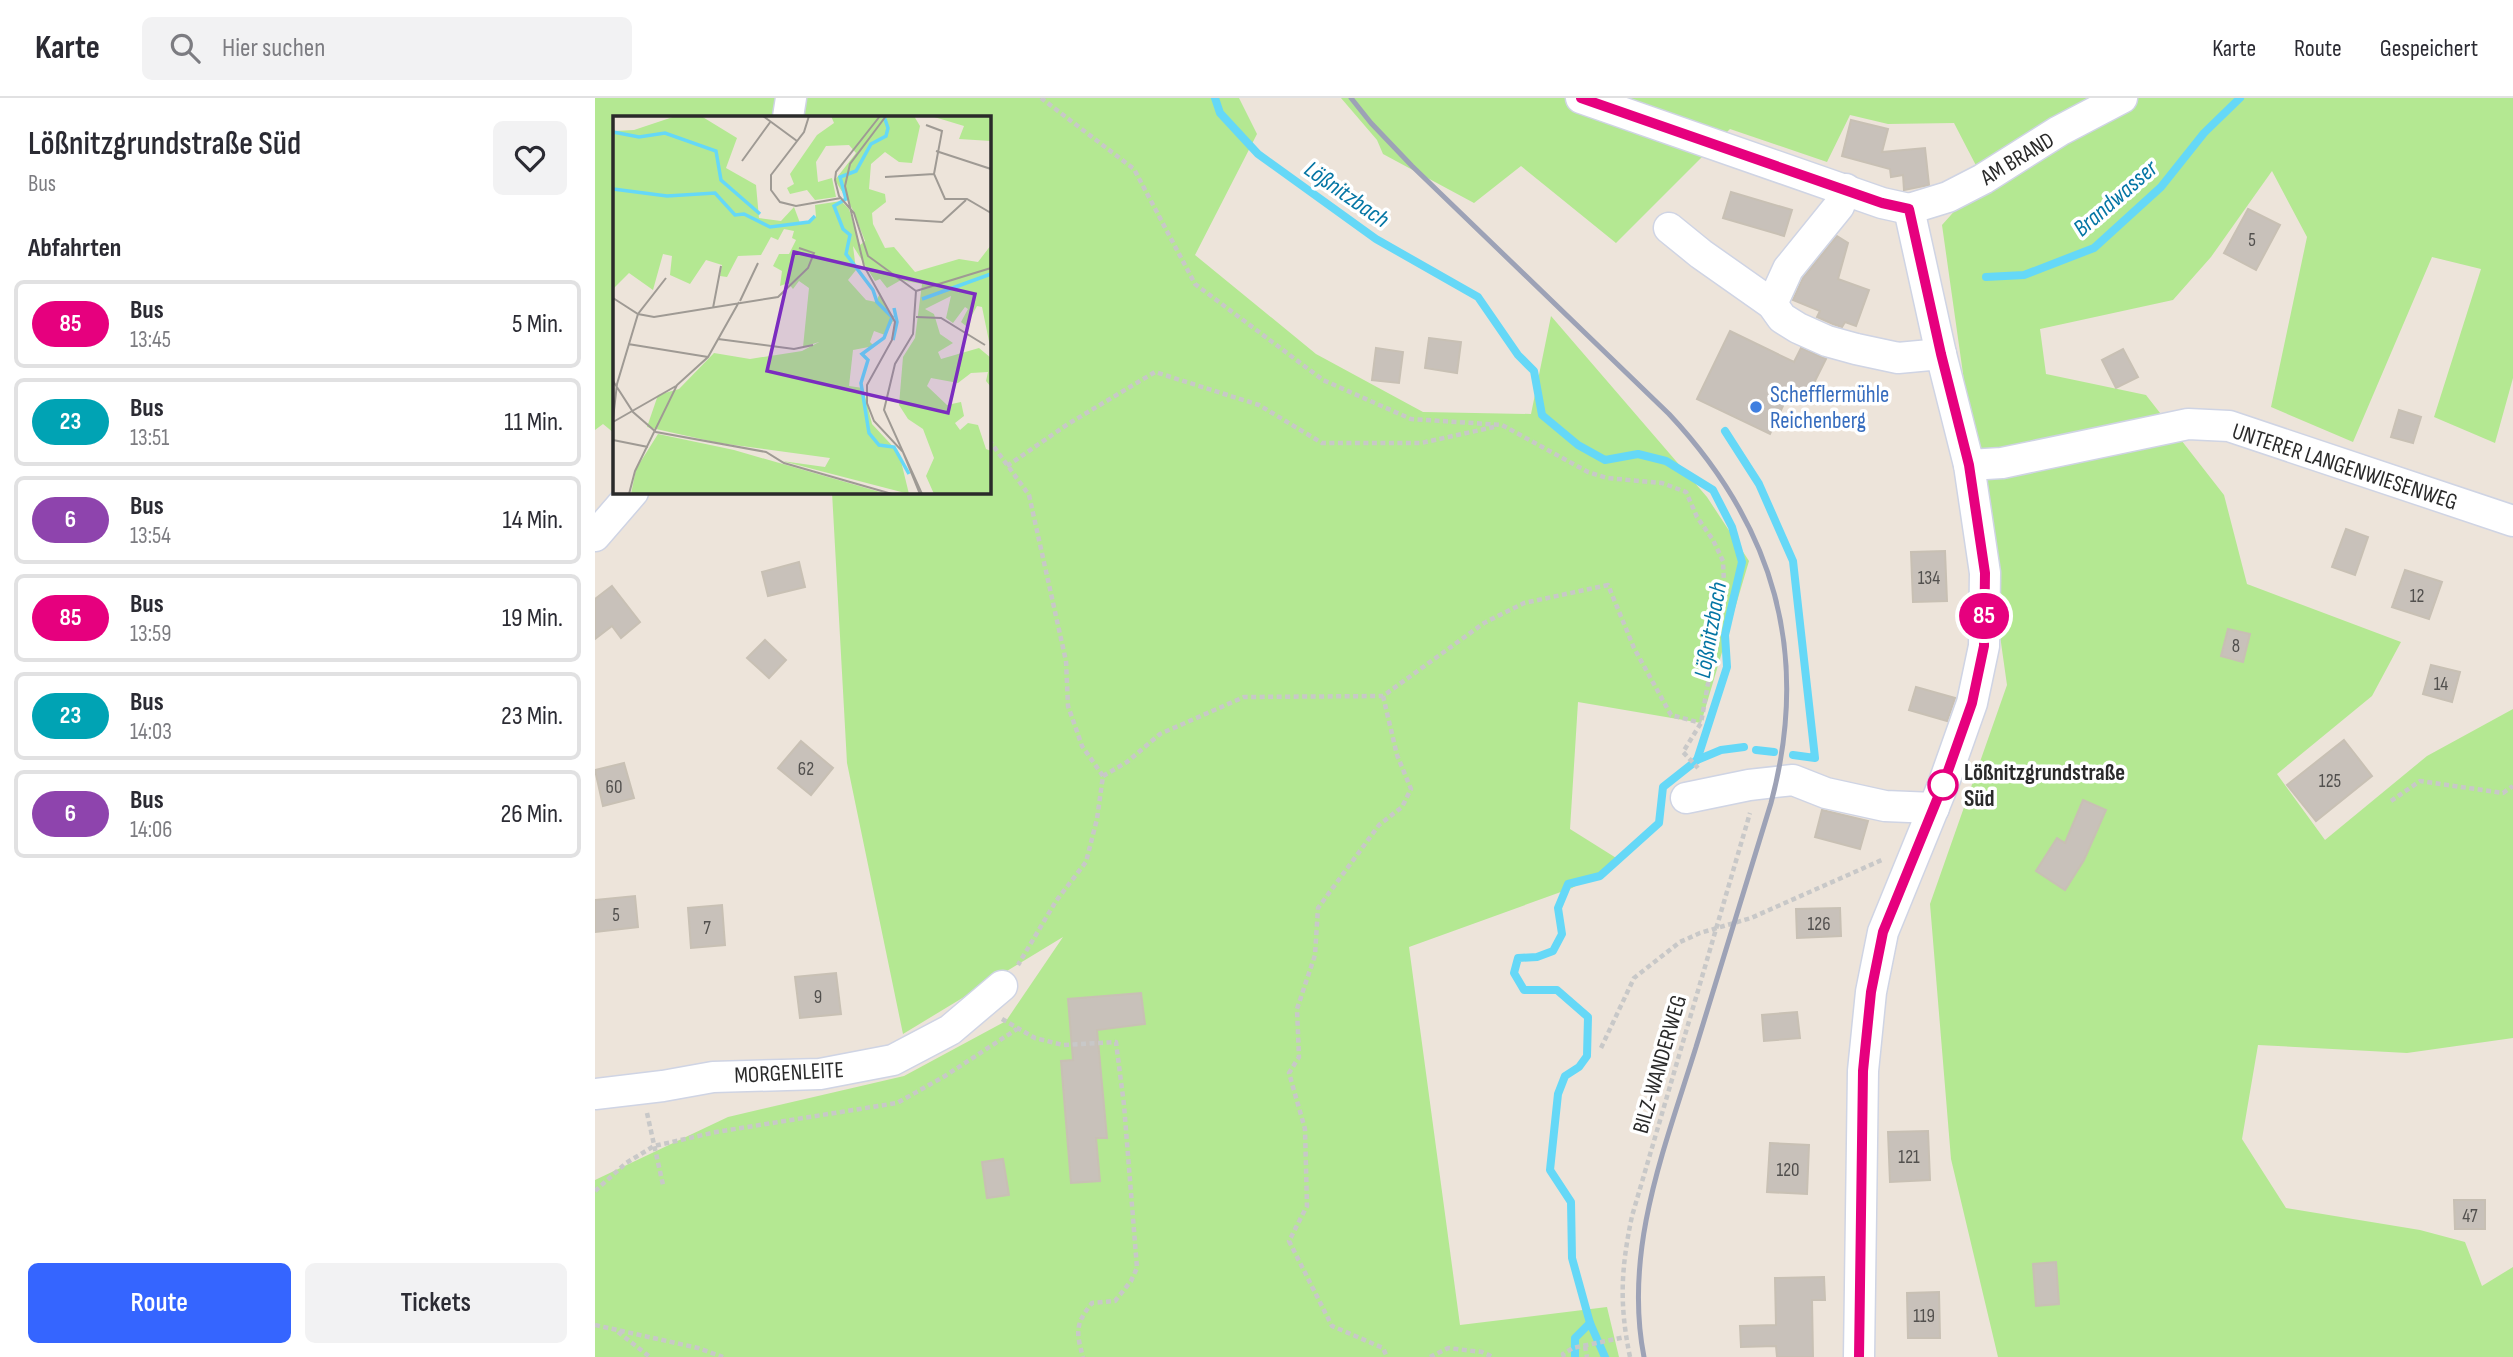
<!DOCTYPE html>
<html lang="de">
<meta charset="utf-8">
<style>
body{margin:0;font-family:"Sofia Sans Condensed",sans-serif;background:#f2f2f3;color:#2b2b33;height:100vh;display:flex;flex-direction:column;font-size:26px;white-space:nowrap}
*{box-sizing:border-box;margin:0}
p{font-size:23px;color:#7c7c81}
.icon{flex:none;width:38px;height:38px;fill:none;stroke:currentColor;stroke-width:2;stroke-linecap:round;stroke-linejoin:round}
.map{position:relative;flex:1;overflow:hidden}
.panel{display:flex;flex-direction:column;background:#fff;width:595px}
.panel>*{flex:none}
.badge{padding:0 14px;border-radius:23px;font-size:24px;line-height:46px}
.map>.badge{position:absolute;translate:-50% -50%;box-shadow:0 0 0 4px #fff}
h2{padding:0 28px;font-size:26px;line-height:63px}
.round{display:grid;place-items:center;flex:none;width:74px;height:74px;border-radius:10px;background:#f2f2f3}
.summary{display:flex;align-items:center;justify-content:space-between;height:119px;padding:0 28px}
h1{font-size:33px;font-weight:600;line-height:52px}
.primary-button{display:flex;gap:14px;margin-top:auto;padding:14px 28px}
.primary-button a{flex:1;height:80px;border-radius:10px;background:#3565ff;color:#fff;font-size:28px;font-weight:600;line-height:80px;text-align:center}
.primary-button a+a{background:#f2f2f3;color:#2b2b33}
ul{padding:0;list-style:none}
li{display:flex;align-items:center;gap:21px;height:88px;margin:0 14px 10px;padding:0 14px;border:4px solid #e1e1e2;border-radius:10px}
li div{flex:1}
li b{display:block;font-size:26px}
li em{font-style:normal}
li .badge{min-width:77px;font-weight:700;text-align:center}
header{display:flex;align-items:center;gap:42px;box-sizing:border-box;height:98px;padding:0 35px;background:#fff;border-bottom:2px solid #e1e1e2}
header strong{font-size:33px}
nav{display:flex;gap:38px;margin-inline-start:auto;font-size:24px}
.search{width:490px;height:63px;background:#f2f2f3;display:flex;align-items:center;gap:18px;box-sizing:border-box;padding:0 24px;border-radius:10px;color:#7c7c81;font-size:26px}
main{display:flex;flex:1;min-height:0}
.map>svg:first-child{display:block}
</style>
<header>
<strong>Karte</strong>
<div class="search"><svg class="icon" aria-label="search" viewBox="0 0 24 24"><circle cx="10" cy="10" r="6"/><path d="M15 15l6 6"/></svg>Hier suchen</div>
<nav><a>Karte</a><a>Route</a><a>Gespeichert</a></nav>
</header>
<main>
<section class="panel">
<div class="summary"><div><h1>Lößnitzgrundstraße Süd</h1><p>Bus</p></div><a class="round"><svg class="icon" aria-label="heart" viewBox="0 0 24 24"><path d="M12 20l-8-8c-3-5 5-10 8-4 3-6 11-1 8 4z"/></svg></a></div>
<h2>Abfahrten</h2>
<ul>
<li><span class="badge" style="background:#e6007e;color:#fff">85</span><div><b>Bus</b><p>13:45</p></div><em>5 Min.</em></li>
<li><span class="badge" style="background:#00a3b4;color:#fff">23</span><div><b>Bus</b><p>13:51</p></div><em>11 Min.</em></li>
<li><span class="badge" style="background:#8e44ad;color:#fff">6</span><div><b>Bus</b><p>13:54</p></div><em>14 Min.</em></li>
<li><span class="badge" style="background:#e6007e;color:#fff">85</span><div><b>Bus</b><p>13:59</p></div><em>19 Min.</em></li>
<li><span class="badge" style="background:#00a3b4;color:#fff">23</span><div><b>Bus</b><p>14:03</p></div><em>23 Min.</em></li>
<li><span class="badge" style="background:#8e44ad;color:#fff">6</span><div><b>Bus</b><p>14:06</p></div><em>26 Min.</em></li>
</ul>
<div class="primary-button"><a>Route</a><a>Tickets</a></div>
</section>
<div class="map">
<svg width="1918" height="1259" viewBox="0 0 1918 1259">
<rect width="100%" height="100%" fill="#ede4da"/>
<g fill="#b4e892">
<polygon points="0,0 644,0 662,36 600,157 721,256 828,314 936,316 956,218 1112,399 1154,463 1106,625 983,604 975,731 1026,763 977,790 814,849 865,1227 1012,1209 1024,1259 0,1259 0,1082 133,1019 309,978 411,923 468,839 308,936 252,665 237,394 394,394 394,19 19,19 19,335 8,326 0,332"/>
<polygon points="746,0 1918,0 1918,280 1900,345 1839,319 1886,171 1837,159 1758,344 1676,309 1712,139 1677,73 1616,159 1578,202 1445,231 1451,276 1551,297 1629,397 1652,486 1806,544 1777,598 1682,676 1730,742 1832,658 1918,611 1918,940 1812,955 1663,947 1647,1041 1691,1110 1825,1132 1870,1144 1887,1188 1918,1169 1918,1259 1403,1259 1356,1061 1335,806 1412,587 1347,127 1388,81 1359,25 1293,26 1255,17 1232,64 1135,31 1021,145 926,68 879,105 788,56 782,42"/>
</g>
<g fill="none" stroke-linecap="round" stroke-linejoin="round">
<g stroke="#65d8f7" stroke-width="8">
<polyline points="620,0 625,15 663,56 781,141 883,199 923,257 939,273 947,317 983,347 1010,362 1043,356 1071,363 1118,392 1137,429 1147,464 1130,537 1132,569 1102,662 1068,689 1064,725 1005,778 973,786 963,810 967,836 958,853 942,859 923,860 919,875 929,892 962,892 993,919 992,958 984,969 970,978 963,996 955,1072 976,1104 977,1160 995,1225 1010,1259"/>
<polyline points="1391,179 1429,177 1499,150 1566,89 1609,35 1645,0"/>
<polyline points="1130,333 1164,386 1198,463 1220,660 1198,657"/>
<polyline points="1161,652 1179,654"/>
<polyline points="1102,662 1126,652 1149,649"/>
<polyline points="980,1259 980,1240 995,1225"/>
</g>
</g>
<g fill="#c8c1ba" stroke="#c8c0b4" stroke-width="2">
<polygon points="1256,22 1293,31 1287,54 1330,50 1334,87 1309,92 1308,77 1296,79 1295,71 1247,58"/>
<polygon points="1136,94 1197,112 1189,138 1128,120"/>
<polygon points="1653,111 1685,127 1661,172 1629,155"/>
<polygon points="1242,138 1253,145 1243,181 1274,192 1261,228 1250,224 1247,229 1238,226 1222,219 1225,213 1198,202 1208,180"/>
<polygon points="1135,233 1199,264 1206,250 1231,261 1209,305 1193,297 1175,336 1102,301"/>
<polygon points="834,240 866,244 862,275 830,270"/>
<polygon points="781,250 808,254 804,285 777,282"/>
<polygon points="1528,251 1543,279 1521,290 1507,262"/>
<polygon points="1804,312 1826,319 1818,345 1796,339"/>
<polygon points="1751,431 1773,439 1760,477 1737,469"/>
<polygon points="1350,453 1352,503 1318,504 1316,454"/>
<polygon points="204,464 210,489 173,498 167,474"/>
<polygon points="1810,472 1847,484 1834,521 1797,509"/>
<polygon points="17,488 45,524 26,540 17,528 0,541 0,501"/>
<polygon points="1633,531 1655,536 1648,564 1626,558"/>
<polygon points="170,542 191,562 174,580 152,560"/>
<polygon points="1836,567 1865,574 1857,604 1828,596"/>
<polygon points="1321,589 1360,600 1352,623 1314,612"/>
<polygon points="1749,642 1777,678 1721,723 1692,687"/>
<polygon points="206,643 238,670 216,697 183,670"/>
<polygon points="29,665 39,700 8,708 0,672"/>
<polygon points="1488,702 1511,712 1489,762 1470,792 1441,773 1462,740 1470,745"/>
<polygon points="1227,712 1273,723 1265,751 1220,739"/>
<polygon points="40,798 43,829 0,834 0,802"/>
<polygon points="127,807 130,847 96,850 93,810"/>
<polygon points="1245,810 1246,838 1202,840 1201,811"/>
<polygon points="241,875 246,916 205,920 200,879"/>
<polygon points="546,895 550,926 502,932 512,1040 501,1040 505,1083 476,1085 466,963 478,962 473,901"/>
<polygon points="1202,914 1205,940 1169,943 1167,917"/>
<polygon points="1333,1033 1335,1082 1295,1084 1293,1034"/>
<polygon points="1175,1045 1214,1047 1212,1096 1172,1094"/>
<polygon points="408,1061 414,1097 392,1100 387,1064"/>
<polygon points="1859,1102 1890,1102 1890,1131 1860,1131"/>
<polygon points="1461,1164 1464,1206 1441,1208 1438,1166"/>
<polygon points="1229,1179 1230,1202 1217,1202 1218,1259 1182,1259 1181,1248 1146,1249 1145,1228 1181,1227 1180,1180"/>
<polygon points="1344,1194 1345,1240 1313,1240 1312,1195"/>
</g>
<g fill="none" stroke-linecap="round" stroke-linejoin="round">
<defs>
<g id="minor">
<polyline points="986,0 1287,105 1314,111"/>
<polyline points="193,19 196,0"/>
<polyline points="1314,111 1353,99 1388,81 1464,33 1527,0"/>
<polyline points="1074,130 1106,156 1177,206 1187,220 1203,230 1232,243 1261,251 1303,260 1346,256"/>
<polyline points="1177,206 1193,171 1244,108 1251,91"/>
<polyline points="1374,367 1407,365 1593,326 1634,328 1918,423"/>
<polyline points="0,438 38,394"/>
<polyline points="1091,700 1154,687 1198,682 1231,695 1290,708 1339,710"/>
<polyline points="0,996 68,988 118,979 225,976 298,962 355,932 407,888"/>
<polyline points="1264,1259 1268,973 1276,894 1288,834 1348,687 1377,605 1389,548 1390,475 1374,367 1346,256 1314,111"/>
</g>
</defs>
<use href="#minor" stroke="#cfd4e4" stroke-width="33"/>
<g stroke="#c8c8c8" stroke-width="4.5" stroke-dasharray="5 3.5" stroke-linecap="butt">
<polyline points="446,0 539,71 600,186 728,282 816,321 907,327 993,374 1012,380 1067,385 1091,394 1102,419 1118,442 1128,463 1129,485 1118,529 1117,563 1106,625 1088,654 1103,670"/>
<polyline points="394,342 434,397 471,563 473,608 487,648 508,678 502,721 491,764 461,803 423,867"/>
<polyline points="412,368 473,326 560,274 664,307 727,345 826,345 899,329"/>
<polyline points="788,598 802,657 816,691 807,709 784,727 723,810 720,857 702,911 704,959 694,975 710,1031 712,1108 694,1143 737,1228 788,1250 792,1259"/>
<polyline points="508,678 532,664 565,636 649,599 788,598 889,525 929,505 1013,487 1039,550 1076,617 1106,625"/>
<polyline points="1796,703 1825,683 1908,695 1918,688"/>
<path d="M407 921 440 940 468 947 521 944 529 1007 542 1170 536 1183 520 1203 497 1205C480 1226 481 1234 488 1259"/>
<polyline points="1006,950 1039,880 1085,844 1105,835 1156,820 1289,761"/>
<polyline points="52,1015 68,1087"/>
<polyline points="0,1093 31,1065 59,1048 121,1034 302,1005 350,978 422,931"/>
<polyline points="0,1227 103,1250 128,1259"/>
<polyline points="23,1234 55,1259"/>
<polyline points="990,1248 992,1259"/>
<polyline points="835,1259 853,1250 887,1254 898,1259"/>
<polyline points="969,1259 968,1256 978,1250 1030,1239"/>
<path d="M1035 1259C1024 1206 1026 1170 1037 1118L1155 715"/>
</g>
<use href="#minor" stroke="#fff" stroke-width="30"/>
<path stroke="#9da2b6" stroke-width="5" d="M756 0 776 25 817 68 1074 316C1179 428 1216 555 1176 705 1151 787 1126 868 1101 949 1070 1049 1028 1152 1049 1259"/>
</g>
<g fill="none" stroke-linecap="round" stroke-linejoin="round">
<defs>
<polyline id="line" points="986,0 1287,105 1314,111 1346,256 1374,367 1390,475 1389,548 1377,605 1348,687 1288,834 1276,894 1268,973 1264,1259"/>
</defs>
<use href="#line" stroke="#fff" stroke-width="16"/>
<use href="#line" stroke="#e6007e" stroke-width="10"/>
</g>
<circle fill="#3f7fe0" stroke="#fff" stroke-width="2.5" cx="1161" cy="309" r="7"/>
<circle fill="#fff" stroke="#e6007e" stroke-width="3.5" cx="1348" cy="687" r="14"/>
<g text-anchor="middle" stroke-width="7" stroke-linejoin="round" paint-order="stroke">
<g font-size="19" fill="#52504e">
<text x="1657" y="148">5</text>
<text x="1334" y="486">134</text>
<text x="1822" y="504">12</text>
<text x="1641" y="554">8</text>
<text x="1846" y="592">14</text>
<text x="211" y="677">62</text>
<text x="1735" y="689">125</text>
<text x="19" y="695">60</text>
<text x="21" y="823">5</text>
<text x="1224" y="832">126</text>
<text x="112" y="836">7</text>
<text x="223" y="905">9</text>
<text x="1314" y="1065">121</text>
<text x="1193" y="1078">120</text>
<text x="1875" y="1124">47</text>
<text x="1329" y="1224">119</text>
</g>
<g font-size="23" fill="#2a2a2a" stroke="#fff">
<text transform="translate(1422 60) rotate(-31)" y="8">AM BRAND</text>
<text transform="translate(1750 368) rotate(18)" y="8">UNTERER LANGENWIESENWEG</text>
<text transform="translate(1064 966) rotate(-74)" y="8">BILZ-WANDERWEG</text>
<text transform="translate(194 974) rotate(-3)" y="8">MORGENLEITE</text>
</g>
<g font-size="23" fill="#366cbe" stroke="#fff" text-anchor="start">
<text x="1175" y="304">Schefflermühle<tspan x="1175" dy="26">Reichenberg</tspan></text>
</g>
<g font-size="23" font-weight="bold" fill="#2a2a2a" stroke="#fff" text-anchor="start">
<text x="1369" y="682">Lößnitzgrundstraße<tspan x="1369" dy="26">Süd</tspan></text>
</g>
<g font-size="24" font-style="italic" fill="#0475a4" stroke="#fff">
<text transform="translate(752 96) rotate(35)" y="8">Lößnitzbach</text>
<text transform="translate(1520 100) rotate(-41)" y="8">Brandwasser</text>
<text transform="translate(1115 532) rotate(-80)" y="8">Lößnitzbach</text>
</g>
</g>
<g transform="translate(18 18)">
<rect width="378" height="378" fill="#ede4da"/>
<path d="M63 0H88L124 22 113 52 143 69 146 102 168 105 181 91 187 107 198 105 203 101 202 89 228 85 236 93 247 129 252 125 240 94 222 64 243 37 236 29 213 30 203 46 205 66 219 62 223 81 202 84 194 74 177 78 174 72 181 68 177 58 204 19 221 7 218 0H301L307 10 299 47 286 46 272 36 258 48 256 73 272 78 273 86 259 97 260 108 272 132 281 131 302 156 346 143 365 146 378 129V235L369 191 364 190 353 210 348 206 355 193 352 191 340 207 333 202 338 180 312 193 321 198 327 218 340 227 325 236 328 243 366 232 378 242V271L373 265 375 256 358 257 345 267 318 262 314 270 334 289 348 286 351 300 342 307 347 314 355 307 365 309 373 333 378 335V378H321L313 360 321 342 310 313 295 303 286 289 290 241 302 222 309 168 288 164 274 172 267 163 262 165 240 130 243 154 235 164 253 184 263 186 267 177 280 205 272 219 261 215 257 226 261 230 240 234 236 270 250 272 259 308 286 337 296 378 169 345 212 351 217 342 106 327 34 311 45 279 66 273 101 237 137 243 189 235 206 226 190 231 196 172 186 165 180 173 175 167 167 170 169 155 160 150 166 138H176L183 124 179 122 181 115 171 113 165 124 158 121 148 139 125 140 114 161 107 160 109 149 93 144 77 168 57 159 59 140 50 138 40 174 16 157 0 173V10L2 15 21 14ZM318 0H378V25L346 23 351 10ZM45 318 121 334 274 378H18L23 353Z" fill="#b4e892"/>
<path fill="none" stroke="#65d8f7" stroke-width="3.5" d="M271 0 275 12 273 20 258 28 243 55 227 61 233 83 221 90 230 113 237 119 233 138 260 174 264 186 279 201 271 222 249 238 255 244 248 267 256 317 266 329 281 331 296 358M0 16 26 21 52 17 103 35 108 64 147 98M0 73 54 80 102 77 122 99 131 98 157 111 196 106 202 100M309 183 378 158M280 224 284 206 281 192"/>
<path fill="none" stroke="#9f9a94" stroke-width="2" d="M150 0 184 25M196 0 191 16 158 59V74L167 86 183 90 228 82M267 0 223 56 222 64 226 80 241 97 255 140 303 175M273 0 237 48 232 70 251 150 282 206 279 224 254 269V287L261 305 290 336 307 378M313 9 329 15 321 58 332 83H354L378 97M323 35 378 53M129 45 158 5M272 61 321 58M282 103 329 106 353 84M303 175 300 218 282 248 271 294 309 378M303 175 378 152M0 182 25 198 41 201 165 181 195 152 201 137 186 132M127 185 145 147M100 192 108 150M303 201 328 202 372 229M105 223 181 233 200 229M15 228 95 241M0 265 20 296 43 316 153 336 171 347 279 378M0 303 4 268 25 198 53 162M0 306 63 270M0 324 35 331M16 378 22 355 64 269 95 241 126 186"/>
<path fill="#7b2cbf" fill-opacity="0.15" stroke="#7b2cbf" stroke-width="3.5" d="M181 136 362 178 335 297 154 255Z"/>
<rect width="378" height="378" fill="none" stroke="#2a2a2a" stroke-width="3.5"/>
</g>
</svg>
<b class="badge" style="left:1389px;top:518px;background:#e6007e;color:#fff">85</b>
</div>
</main>
